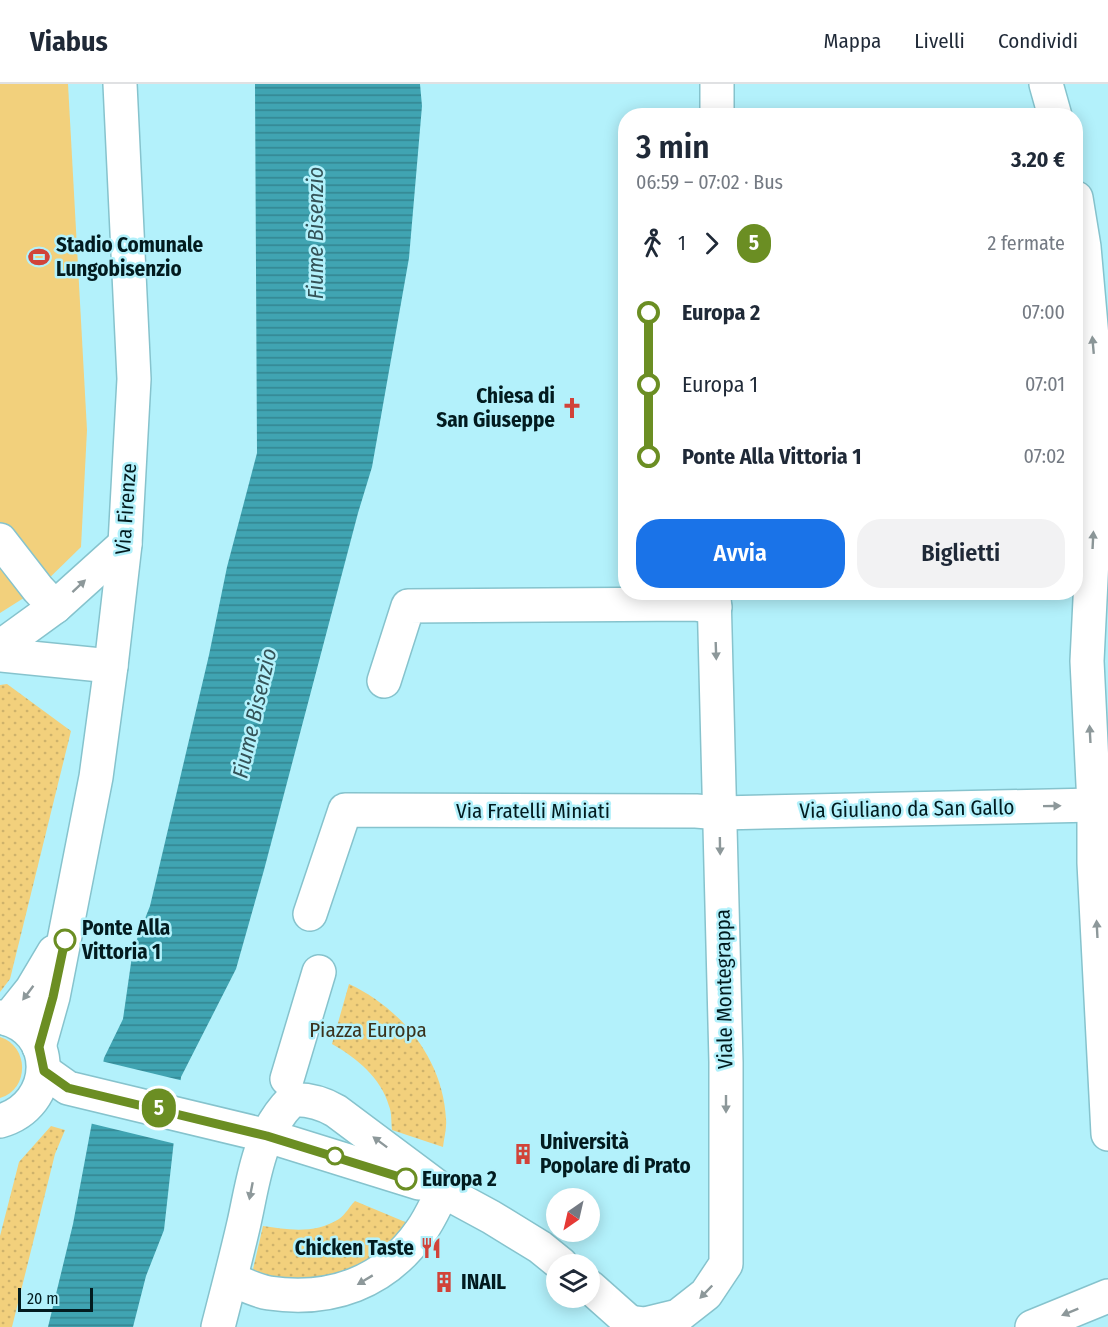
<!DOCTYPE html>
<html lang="it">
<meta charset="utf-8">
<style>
body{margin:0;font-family:"Fira Sans Condensed",sans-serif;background:#f2f2f3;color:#1f2937;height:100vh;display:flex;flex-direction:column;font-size:22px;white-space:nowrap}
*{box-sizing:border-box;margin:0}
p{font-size:20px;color:#747a83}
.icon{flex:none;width:33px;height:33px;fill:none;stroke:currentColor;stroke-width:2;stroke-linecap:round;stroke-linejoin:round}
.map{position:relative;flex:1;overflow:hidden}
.side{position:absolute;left:618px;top:24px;width:465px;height:492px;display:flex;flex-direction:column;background:#fff;border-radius:24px;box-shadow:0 3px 15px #0003}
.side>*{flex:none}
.badge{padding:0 12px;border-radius:20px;font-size:21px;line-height:39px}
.needle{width:39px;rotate:214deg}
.buttons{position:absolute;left:546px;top:1104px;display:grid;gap:12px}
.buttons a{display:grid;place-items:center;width:54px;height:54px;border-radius:50%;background:#fff;box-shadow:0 3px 15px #0003;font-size:30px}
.scale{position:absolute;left:18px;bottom:15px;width:75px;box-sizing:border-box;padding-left:6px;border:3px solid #021b1f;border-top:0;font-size:16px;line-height:21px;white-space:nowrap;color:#021b1f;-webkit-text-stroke:4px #b3f1fb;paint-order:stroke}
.map>.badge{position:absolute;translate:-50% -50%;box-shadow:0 0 0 3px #fff}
.legs{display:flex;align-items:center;gap:9px;height:66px;padding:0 18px;font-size:20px}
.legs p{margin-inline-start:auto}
.head{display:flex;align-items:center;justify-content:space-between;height:102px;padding:0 18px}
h1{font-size:33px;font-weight:600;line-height:45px}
.primary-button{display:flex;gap:12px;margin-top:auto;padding:12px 18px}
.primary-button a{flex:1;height:69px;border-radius:24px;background:#1a73e8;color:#fff;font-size:24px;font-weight:600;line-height:69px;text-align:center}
.primary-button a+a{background:#f2f2f3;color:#1f2937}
ul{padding:0 18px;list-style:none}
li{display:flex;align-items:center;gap:21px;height:72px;font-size:22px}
li i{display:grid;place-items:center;width:9px;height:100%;margin:0 8px;background:currentColor}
li i::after{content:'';width:15px;height:15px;margin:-8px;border:4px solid;border-radius:50%;background:#fff}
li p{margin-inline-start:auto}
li:first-child i{background:linear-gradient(#0000 50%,currentColor 0)}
li:last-child i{background:linear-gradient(currentColor 50%,#0000 0)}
header{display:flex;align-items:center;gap:36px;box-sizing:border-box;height:84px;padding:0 30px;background:#fff;border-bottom:2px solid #e0e1e3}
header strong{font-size:28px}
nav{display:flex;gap:33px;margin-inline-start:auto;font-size:21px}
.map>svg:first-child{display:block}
</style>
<header>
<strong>Viabus</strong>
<nav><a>Mappa</a><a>Livelli</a><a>Condividi</a></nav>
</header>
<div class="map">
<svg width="1108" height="1243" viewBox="0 0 1108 1243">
<defs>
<pattern id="park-dots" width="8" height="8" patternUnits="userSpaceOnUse" patternTransform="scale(1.5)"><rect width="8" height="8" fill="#f2d07c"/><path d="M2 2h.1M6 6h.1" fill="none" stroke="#ceb26b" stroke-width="1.8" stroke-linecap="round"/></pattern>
<pattern id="water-rules" width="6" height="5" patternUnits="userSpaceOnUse" patternTransform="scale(1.5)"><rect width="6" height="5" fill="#40a4b2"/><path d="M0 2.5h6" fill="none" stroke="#338590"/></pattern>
</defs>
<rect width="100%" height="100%" fill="#b3f1fb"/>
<g fill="#f2d07c">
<polygon points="0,0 68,0 87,346 81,463 38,505 0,529"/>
<path d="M0 953C29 962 30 1005 0 1014Z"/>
</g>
<g fill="url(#park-dots)">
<polygon points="7,600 71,647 10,895 0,908 0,601"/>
<path d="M349 900C402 925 443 975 446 1035 447 1044 444 1054 443 1063L392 1046C391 1038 392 1029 389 1022 381 994 357 974 332 960Z"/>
<polygon points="51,1042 65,1046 55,1070 12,1243 0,1243 0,1152 19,1078"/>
<path d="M355 1117 410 1140 398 1160 331 1200 251 1194 263 1142C289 1146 315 1150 339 1135 345 1131 350 1122 355 1117Z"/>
</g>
<polygon fill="url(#water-rules)" points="255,0 420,0 422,22 409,174 372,383 358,429 264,786 236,885 181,993 164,1146 146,1192 133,1243 48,1243 73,1140 104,974 123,935 133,865 150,822 209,571 227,483 257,369"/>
<polygon fill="#b3f1fb" points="101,977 184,997 176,1060 89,1039"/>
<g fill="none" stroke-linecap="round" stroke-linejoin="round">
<defs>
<g id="minor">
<polyline points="717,0 717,32"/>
<polyline points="1046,0 1055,32"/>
<polyline points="1076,114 1084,163 1099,332 1087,577 1094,721 1094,779 1108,1050"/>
<polyline points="0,456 38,505 55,523"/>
<polyline points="0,563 55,523 125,460"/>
<polyline points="0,571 111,582"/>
<polyline points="384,597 408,522 694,520 715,523"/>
<polyline points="310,830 345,726 696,727 720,729 1094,721"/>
<path d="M0 933C58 944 57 1021 0 1037"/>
<polyline points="8,935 32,905 54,868"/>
<polyline points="39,963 53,913 96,693 111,582 125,460 134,295 120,0"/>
<polyline points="44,987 68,1004 268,1052 419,1099"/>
<polyline points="287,995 319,888"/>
<path d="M231 1195C243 1200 256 1207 269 1209 331 1218 385 1199 421 1147 430 1135 436 1120 443 1107"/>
<polyline points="590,1203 635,1243"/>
<polyline points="629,1238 645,1240 678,1232 706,1210 726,1180 726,978 714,508"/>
<path d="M218 1243C227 1208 236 1174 244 1139 254 1094 258 1050 292 1016 309 1015 322 1019 336 1027L443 1107 491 1133 540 1163 561 1180"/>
<polyline points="1032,1243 1108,1212"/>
</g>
</defs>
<use href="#minor" stroke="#86c3cd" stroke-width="36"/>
<use href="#minor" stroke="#fff" stroke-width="33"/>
</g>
<defs><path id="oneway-solid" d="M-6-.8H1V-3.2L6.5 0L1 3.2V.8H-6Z" transform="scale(1.5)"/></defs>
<g fill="#8d989a">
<use href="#oneway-solid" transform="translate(1093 261) rotate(-95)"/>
<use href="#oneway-solid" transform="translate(1093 456) rotate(-87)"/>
<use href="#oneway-solid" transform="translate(79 502) rotate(-43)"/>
<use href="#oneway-solid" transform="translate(716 567) rotate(88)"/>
<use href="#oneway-solid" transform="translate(1090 650) rotate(-93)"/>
<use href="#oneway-solid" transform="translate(1052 722) rotate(-1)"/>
<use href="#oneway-solid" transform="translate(720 762) rotate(89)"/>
<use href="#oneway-solid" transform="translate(1097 845) rotate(-93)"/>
<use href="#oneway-solid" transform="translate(28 909) rotate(127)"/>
<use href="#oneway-solid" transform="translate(726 1020) rotate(90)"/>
<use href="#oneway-solid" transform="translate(380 1058) rotate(-143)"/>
<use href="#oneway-solid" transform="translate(251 1107) rotate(101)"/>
<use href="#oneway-solid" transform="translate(365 1196) rotate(149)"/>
<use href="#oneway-solid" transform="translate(706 1208) rotate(134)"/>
<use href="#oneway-solid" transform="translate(1070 1228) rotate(158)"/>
</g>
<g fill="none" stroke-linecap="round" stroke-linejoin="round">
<defs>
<polyline id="line-1" points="65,856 53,913 39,963 44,987 68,1004 267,1052 406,1095"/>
</defs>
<use href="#line-1" stroke="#fff" stroke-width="14"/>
<use href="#line-1" stroke="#6b8e23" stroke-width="9"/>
</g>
<defs>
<symbol id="stadium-bare" viewBox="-9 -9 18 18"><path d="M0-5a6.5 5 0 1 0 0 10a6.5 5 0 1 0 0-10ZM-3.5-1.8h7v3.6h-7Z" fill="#d14339" stroke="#b3f1fb" stroke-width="2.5" paint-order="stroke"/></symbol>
<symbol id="church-bare" viewBox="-9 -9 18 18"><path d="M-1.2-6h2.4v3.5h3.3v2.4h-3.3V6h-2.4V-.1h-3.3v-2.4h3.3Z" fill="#d14339" stroke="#b3f1fb" stroke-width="2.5" paint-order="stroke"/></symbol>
<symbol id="building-bare" viewBox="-9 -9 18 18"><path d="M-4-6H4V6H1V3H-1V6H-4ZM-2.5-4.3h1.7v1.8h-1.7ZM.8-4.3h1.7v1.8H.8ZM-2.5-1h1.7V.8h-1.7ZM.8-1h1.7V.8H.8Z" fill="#d14339" stroke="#b3f1fb" stroke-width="2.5" paint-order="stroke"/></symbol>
<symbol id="restaurant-bare" viewBox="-9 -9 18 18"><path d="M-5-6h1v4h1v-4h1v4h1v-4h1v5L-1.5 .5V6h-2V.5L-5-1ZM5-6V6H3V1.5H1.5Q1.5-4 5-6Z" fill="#d14339" stroke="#b3f1fb" stroke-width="2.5" paint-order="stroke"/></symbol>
</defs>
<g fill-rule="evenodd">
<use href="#stadium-bare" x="24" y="158" width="30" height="30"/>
<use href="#church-bare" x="557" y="309" width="30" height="30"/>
<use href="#building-bare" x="508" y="1055" width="30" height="30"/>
<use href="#restaurant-bare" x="416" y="1149" width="30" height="30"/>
<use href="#building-bare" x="429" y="1183" width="30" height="30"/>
</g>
<g fill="#fff" stroke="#6b8e23" stroke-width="3">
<circle cx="65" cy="856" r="10"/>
<circle cx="335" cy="1072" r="8"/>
<circle cx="406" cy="1095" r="10"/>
</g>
<g text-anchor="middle" stroke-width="5" stroke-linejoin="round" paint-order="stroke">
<g font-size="21" font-weight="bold" fill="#021b1f" stroke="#b3f1fb" text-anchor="start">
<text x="56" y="168">Stadio Comunale<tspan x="56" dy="24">Lungobisenzio</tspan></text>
<text x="555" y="319" text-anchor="end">Chiesa di<tspan x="555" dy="24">San Giuseppe</tspan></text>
<text x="540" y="1065">Università<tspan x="540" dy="24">Popolare di Prato</tspan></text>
<text x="414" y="1171" text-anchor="end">Chicken Taste</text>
<text x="461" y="1205">INAIL</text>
</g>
<g font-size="21" fill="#021b1f" stroke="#b3f1fb">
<text transform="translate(126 425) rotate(-86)" y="7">Via Firenze</text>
<text transform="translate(907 725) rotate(-1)" y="7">Via Giuliano da San Gallo</text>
<text x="533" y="734">Via Fratelli Miniati</text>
<text transform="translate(724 905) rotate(-91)" y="7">Viale Montegrappa</text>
</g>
<g font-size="21" font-weight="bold" fill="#021b1f" stroke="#b3f1fb" text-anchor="start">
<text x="82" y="851">Ponte Alla<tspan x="82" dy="24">Vittoria 1</tspan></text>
<text x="422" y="1102">Europa 2</text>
</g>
<g font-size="21" fill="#3a321c" stroke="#b3f1fb">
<text x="368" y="953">Piazza Europa</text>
</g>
<g font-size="22" font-style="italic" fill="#345358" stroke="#b3f1fb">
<text transform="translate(315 149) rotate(-90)" y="8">Fiume Bisenzio</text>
<text transform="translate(254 629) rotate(-77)" y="8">Fiume Bisenzio</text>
</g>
</g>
</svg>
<div class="buttons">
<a><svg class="needle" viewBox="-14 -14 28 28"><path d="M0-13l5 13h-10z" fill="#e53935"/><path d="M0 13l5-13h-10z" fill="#747a83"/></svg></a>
<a><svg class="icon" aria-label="layers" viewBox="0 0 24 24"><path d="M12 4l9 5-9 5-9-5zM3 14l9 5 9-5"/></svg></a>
</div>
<div class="scale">20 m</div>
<b class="badge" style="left:159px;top:1024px;background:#6b8e23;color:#fff">5</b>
<section class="side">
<div class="head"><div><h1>3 min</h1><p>06:59 – 07:02 · Bus</p></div><b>3.20 €</b></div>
<div class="legs"><svg class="icon" aria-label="walk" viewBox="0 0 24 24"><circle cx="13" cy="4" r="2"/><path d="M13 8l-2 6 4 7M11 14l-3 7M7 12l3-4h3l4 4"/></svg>1<svg class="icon" aria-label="forward" viewBox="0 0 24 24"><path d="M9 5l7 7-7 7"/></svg><b class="badge" style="background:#6b8e23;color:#fff">5</b><p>2 fermate</p></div>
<ul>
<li><i style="color:#6b8e23"></i><b>Europa 2</b><p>07:00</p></li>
<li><i style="color:#6b8e23"></i><span>Europa 1</span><p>07:01</p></li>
<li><i style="color:#6b8e23"></i><b>Ponte Alla Vittoria 1</b><p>07:02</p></li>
</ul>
<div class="primary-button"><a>Avvia</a><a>Biglietti</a></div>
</section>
</div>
